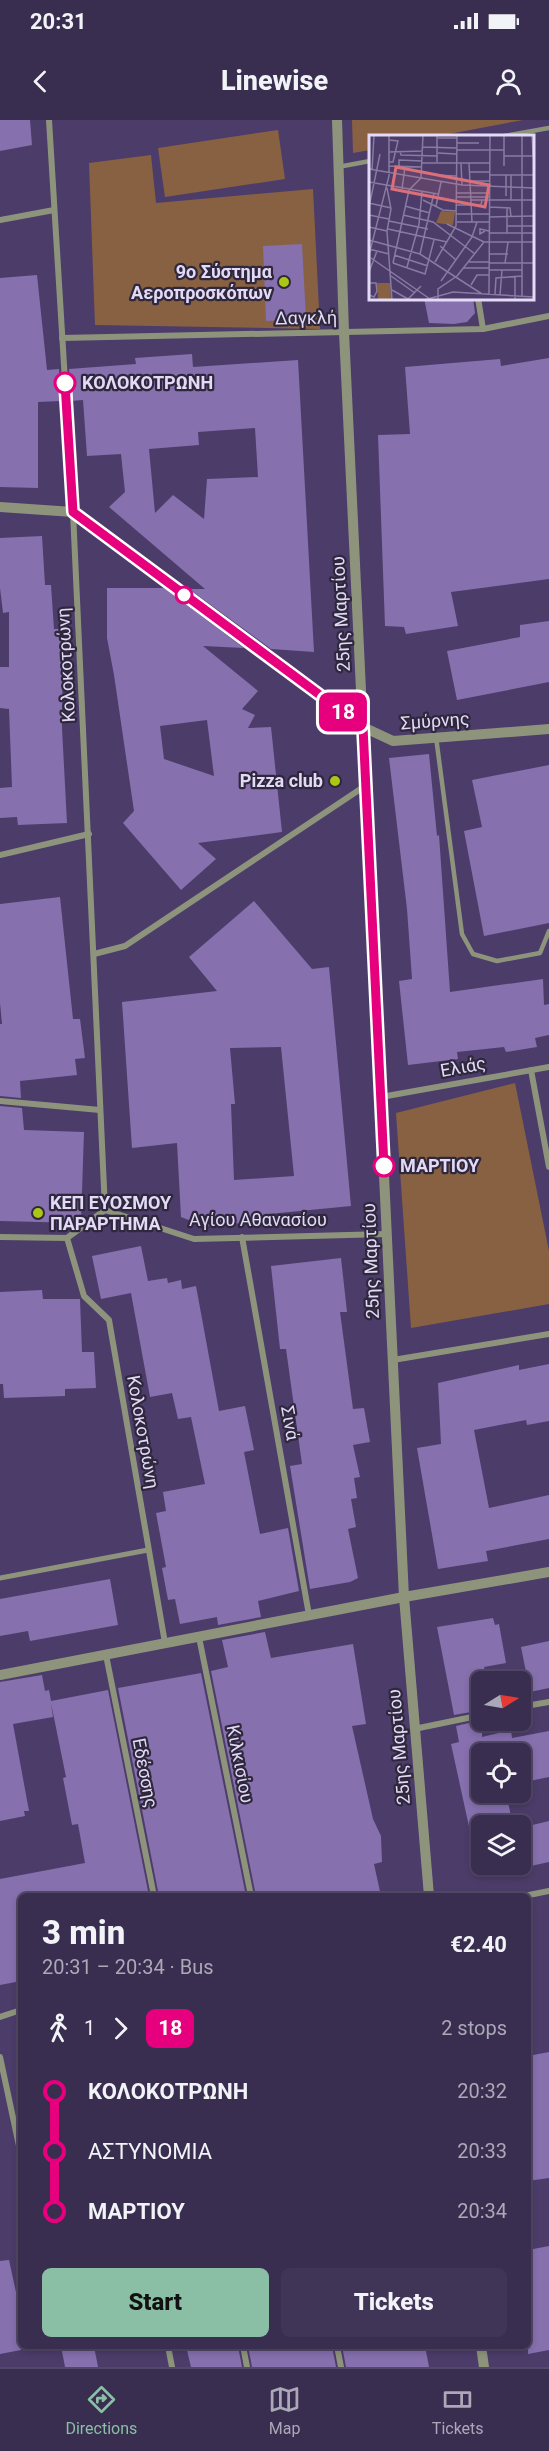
<!DOCTYPE html>
<meta charset="utf-8">
<style>
body{margin:0;font-family:Roboto,sans-serif;background:#403557;color:#f1f3f6;height:100vh;display:flex;flex-direction:column;font-size:22px;white-space:nowrap}
*{box-sizing:border-box;margin:0}
p{font-size:20px;color:#aba8b7}
.icon{flex:none;width:33px;height:33px;fill:none;stroke:currentColor;stroke-width:2;stroke-linecap:round;stroke-linejoin:round}
.map{position:relative;flex:1;overflow:hidden}
.panel{position:absolute;left:18px;top:1773px;width:513px;height:456px;display:flex;flex-direction:column;background:#392d50;border-radius:9px;box-shadow:0 3px 9px #0003,0 0 0 2px #534967}
.panel>*{flex:none}
.badge{padding:0 12px;border-radius:9px;font-size:21px;line-height:39px}
.needle{width:39px;rotate:79deg}
.controls{position:absolute;left:471px;top:1551px;display:grid;gap:12px}
.controls a{display:grid;place-items:center;width:60px;height:60px;border-radius:9px;background:#392d50;box-shadow:0 3px 9px #0003,0 0 0 2px #534967;font-size:30px}
.map>.badge{position:absolute;translate:-50% -50%;box-shadow:0 0 0 3px #fff}
.legs{display:flex;align-items:center;gap:9px;height:66px;padding:0 24px;font-size:20px}
.legs p{margin-inline-start:auto}
.headline{display:flex;align-items:center;justify-content:space-between;height:102px;padding:0 24px}
h1{font-size:33px;font-weight:800;line-height:45px}
.action{display:flex;gap:12px;margin-top:auto;padding:12px 24px}
.action a{flex:1;height:69px;border-radius:9px;background:#8abfa5;color:#111;font-size:24px;font-weight:800;line-height:69px;text-align:center}
.action a+a{background:#403557;color:#f1f3f6}
ul{padding:0 24px;list-style:none}
li{display:flex;align-items:center;gap:21px;height:60px;font-size:22px}
li i{display:grid;place-items:center;width:9px;height:100%;margin:0 8px;background:currentColor}
li i::after{content:'';width:15px;height:15px;margin:-8px;border:4px solid;border-radius:50%;background:#392d50}
li p{margin-inline-start:auto}
li:first-child i{background:linear-gradient(#0000 50%,currentColor 0)}
li:last-child i{background:linear-gradient(currentColor 50%,#0000 0)}
.status{display:flex;justify-content:space-between;align-items:center;height:42px;padding:0 30px;background:#392d50;direction:ltr}
.status svg{height:16px;fill:currentColor}
header{display:flex;justify-content:space-between;align-items:center;height:78px;padding:0 24px;background:#392d50;font-size:27px;font-weight:800}
.menu{display:flex;justify-content:space-around;align-items:center;height:84px;border-top:2px solid #534967;background:#392d50;font-size:16px;color:#aba8b7}
.menu a{display:grid;justify-items:center;gap:3px}
.menu .current{color:#8abfa5}
.map>svg:first-child{display:block}
</style>
<div class="status"><b>20:31</b><svg viewBox="0 0 49 12"><path d="M0 12V9h3v3zM5 12V6h3v6zM10 12V3h3v9zM15 12V0h3v12zM26 1h20v11H26zM47 4h2v5h-2z"/></svg></div>
<header><svg class="icon" aria-label="back" viewBox="0 0 24 24"><path d="M15 5l-7 7 7 7"/></svg>Linewise<svg class="icon" aria-label="person" viewBox="0 0 24 24"><circle cx="12" cy="8" r="4"/><path d="M4 21q1-7 8-7t8 7"/></svg></header>
<div class="map">
<svg width="549" height="2247" viewBox="0 0 549 2247">
<rect width="100%" height="100%" fill="#4c3c6a"/>
<g fill="#886142">
<polygon points="352,0 523,0 438,16 370,16 370,30 353,33"/>
<polygon points="278,10 285,59 165,77 158,28"/>
<polygon points="151,35 156,83 313,69 320,209 95,205 89,43"/>
<polygon points="515,963 549,1131 549,1184 411,1208 396,993"/>
</g>
<g fill="#8670ae" fill-rule="evenodd">
<polygon points="0,0 30,0 32,25 0,31"/>
<polygon points="302,124 306,199 266,201 263,126"/>
<polygon points="37,155 47,250 59,249 61,281 38,282 38,368 0,367 0,158"/>
<polygon points="424,178 473,178 475,193 467,202 454,204 429,203"/>
<path d="M192 234 193 247 298 240 314 532 271 529 189 469H205L109 387 125 372 121 334 87 336 83 280 71 281 69 249 136 244 135 238ZM255 308 258 357 207 359 204 399 173 375 155 393 149 329 199 325 198 312Z"/>
<polygon points="549,238 549,459 451,472 458,506 406,514 404,507 385,506 378,315 410,314 405,247 500,239 501,246"/>
<polygon points="42,416 45,465 51,465 54,509 63,509 62,608 67,703 18,705 17,697 0,698 0,668 12,667 9,589 0,588 0,547 9,547 9,492 3,493 0,468 0,418"/>
<path d="M107 468H164L244 528 203 526 258 571 242 589 255 595 248 608 271 607 282 712 198 723 216 739 181 770 123 703 134 691 114 555 107 518ZM207 600 214 656 164 639 160 606Z"/>
<polygon points="549,501 549,562 457,580 447,531 520,517 520,505"/>
<polygon points="429,634 437,716 439,715 450,872 543,859 544,885 549,884 549,915 535,918 537,927 506,932 504,927 457,932 458,939 408,945 399,861 412,859 407,789 389,638"/>
<polygon points="549,645 549,803 484,816 464,711 482,707 472,660"/>
<polygon points="60,777 73,899 80,899 85,938 75,939 77,955 20,961 21,978 0,976 0,904 2,904 0,883 0,784"/>
<path d="M254 781 312 849 329 847 351 1086 269 1094V1101L204 1106 181 1097 177 1023 132 1028 122 882 217 871 189 837ZM281 927 294 1056 234 1060 231 984H235L230 928Z"/>
<polygon points="0,986 22,988 24,1010 84,1012 81,1101 78,1103 0,1101"/>
<polygon points="141,1126 148,1161 167,1158 168,1163 181,1160 182,1169 196,1166 219,1291 245,1286 254,1330 244,1332 260,1414 288,1408 299,1471 258,1481 261,1497 218,1505 217,1497 180,1504 175,1479 168,1480 162,1448 166,1447 156,1393 166,1391 163,1372 205,1364 191,1297 178,1299 172,1273 150,1277 131,1173 101,1179 92,1136"/>
<polygon points="341,1138 347,1192 340,1192 353,1289 364,1288 370,1322 353,1325 360,1357 354,1358 357,1378 351,1379 356,1407 348,1409 358,1458 350,1462 310,1469 290,1346 302,1344 286,1229 280,1229 271,1146"/>
<polygon points="42,1170 43,1179 80,1179 82,1232 94,1232 96,1268 65,1269 65,1276 4,1278 3,1264 0,1264 0,1172"/>
<polygon points="549,1244 549,1301 527,1305 526,1300 474,1310 489,1388 549,1375 549,1419 486,1431 488,1441 438,1449 417,1328 441,1324 438,1263 519,1245 519,1250"/>
<polygon points="110,1459 118,1505 30,1521 28,1511 0,1516 0,1479"/>
<polygon points="493,1498 495,1505 499,1504 506,1543 484,1547 487,1562 482,1562 482,1590 454,1595 437,1507"/>
<polygon points="265,1512 271,1538 353,1524 366,1604 352,1606 373,1699 381,1716 382,1742 374,1744 381,1776 312,1776 311,1771 292,1776 256,1776 211,1551 228,1547 222,1520"/>
<polygon points="549,1521 549,1568 530,1572 521,1527"/>
<polygon points="201,1553 246,1776 159,1776 118,1568"/>
<polygon points="42,1555 45,1571 49,1570 51,1581 108,1570 149,1776 21,1776 21,1861 0,1865 0,1759 85,1743 78,1704 72,1705 63,1658 66,1657 51,1583 53,1597 13,1604 29,1691 24,1691 25,1696 0,1701 0,1562"/>
<polygon points="482,1600 482,1617 511,1610 512,1618 549,1611 549,1657 520,1663 520,1634 482,1634 482,1672 506,1672 513,1706 482,1706 482,1744 520,1744 520,1708 549,1701 549,1742 480,1757 451,1624 459,1622 456,1606"/>
<polygon points="549,1932 549,2058 528,2061 528,1936"/>
<polygon points="549,2126 549,2230 528,2234 528,2130"/>
<polygon points="9,2140 21,2195 21,2230 0,2234 0,2141"/>
<polygon points="61,2226 94,2226 98,2247 65,2247"/>
<polygon points="186,2226 238,2226 242,2247 191,2247"/>
<polygon points="248,2226 332,2226 336,2247 252,2247"/>
<polygon points="342,2226 425,2226 429,2247 346,2247"/>
</g>
<g fill="none" stroke-linecap="round" stroke-linejoin="round">
<g stroke="#8e947c" stroke-width="4.5">
<polyline points="504,16 549,8"/>
<polyline points="338,47 370,41"/>
<polyline points="436,617 462,814 473,834 497,841 540,833 549,811"/>
</g>
<polyline stroke="#8e947c" stroke-width="5" points="0,1458 148,1430"/>
<g stroke="#8e947c" stroke-width="6">
<polyline points="49,0 73,392 105,1090"/>
<polyline points="0,100 54,90"/>
<polyline points="478,178 483,209"/>
<polyline points="62,218 483,209 549,196"/>
<polyline points="0,735 89,714"/>
<polyline points="94,834 125,826 365,666"/>
<polyline points="531,950 549,1047"/>
<polyline points="381,977 549,947"/>
<polyline points="0,981 100,990"/>
<polyline points="0,1117 67,1118 105,1090 194,1119 386,1114"/>
<polyline points="242,1117 309,1495"/>
<polyline points="67,1118 84,1176 109,1200 165,1523"/>
<polyline points="393,1240 549,1214"/>
<polyline points="199,1517 251,1776"/>
<polyline points="106,1535 154,1776"/>
<polyline points="520,1587 549,1582"/>
<polyline points="414,1609 482,1595"/>
<polyline points="524,1776 549,1771"/>
<polyline points="0,1897 21,1890"/>
<polyline points="0,1937 21,2035"/>
<polyline points="168,2226 172,2247"/>
<polyline points="243,2226 247,2247"/>
<polyline points="337,2226 341,2247"/>
</g>
<g stroke="#8e947c" stroke-width="10">
<polyline points="337,0 344,212 404,1477 429,1776"/>
<polyline points="0,387 73,392 363,607 393,621 549,609"/>
<polyline points="0,1555 404,1477 549,1452"/>
<polyline points="481,2226 484,2247"/>
</g>
</g>
<g fill="none" stroke-linecap="round" stroke-linejoin="round">
<defs>
<polyline id="line-1" points="65,263 73,392 363,607 384,1046"/>
</defs>
<use href="#line-1" stroke="#fff" stroke-width="14"/>
<use href="#line-1" stroke="#e6007e" stroke-width="9"/>
</g>
<g fill="#abc614" stroke="#2f283d" stroke-width="2">
<circle cx="284" cy="162" r="6"/>
<circle cx="335" cy="661" r="6"/>
<circle cx="38" cy="1093" r="6"/>
</g>
<g fill="#fff" stroke="#e6007e" stroke-width="3">
<circle cx="65" cy="263" r="10"/>
<circle cx="184" cy="475" r="8"/>
<circle cx="384" cy="1046" r="10"/>
</g>
<g text-anchor="middle" stroke-width="4.5" stroke-linejoin="round" paint-order="stroke">
<g font-size="18" font-weight="bold" fill="#e2daf6" stroke="#2f283d" text-anchor="end">
<text x="272" y="158">9ο Σύστημα<tspan x="272" dy="21">Αεροπροσκόπων</tspan></text>
<text x="323" y="667">Pizza club</text>
<text x="50" y="1089" text-anchor="start">ΚΕΠ ΕΥΟΣΜΟΥ<tspan x="50" dy="21">ΠΑΡΑΡΤΗΜΑ</tspan></text>
</g>
<g font-size="18" fill="#e2daf6" stroke="#2f283d">
<text transform="translate(306 198) rotate(-1)" y="6">Δαγκλή</text>
<text transform="translate(341 494) rotate(-93)" y="6">25ης Μαρτίου</text>
<text transform="translate(66 545) rotate(-93)" y="6">Κολοκοτρώνη</text>
<text transform="translate(435 601) rotate(-4)" y="6">Σμύρνης</text>
<text transform="translate(463 947) rotate(-10)" y="6">Ελιάς</text>
<text x="258" y="1106">Αγίου Αθανασίου</text>
<text transform="translate(371 1141) rotate(-92)" y="6">25ης Μαρτίου</text>
<text transform="translate(290 1303) rotate(80)" y="6">Σινά</text>
<text transform="translate(143 1312) rotate(80)" y="6">Κολοκοτρώνη</text>
<text transform="translate(399 1627) rotate(-95)" y="6">25ης Μαρτίου</text>
<text transform="translate(240 1644) rotate(79)" y="6">Κιλκισίου</text>
<text transform="translate(145 1653) rotate(79)" y="6">Εδέσσης</text>
</g>
<g font-size="18" font-weight="bold" fill="#e2daf6" stroke="#2f283d" text-anchor="start">
<text x="82" y="269">ΚΟΛΟΚΟΤΡΩΝΗ</text>
<text x="400" y="1052">ΜΑΡΤΙΟΥ</text>
</g>
</g>
<g transform="translate(369 15)">
<rect width="165" height="165" fill="#4c3c6a"/>
<path d="M72 76 86 77 84 90 67 88ZM8 148H21L22 165H9Z" fill="#886142"/>
<path fill="none" stroke="#887ba2" stroke-width="1.5" d="M153 0V161M163 0 164 20M68 3H88M20 5 29 6 24 27H20M88 8H110M54 12 87 13M88 15H135M31 16 32 20 68 21M20 17 54 16M69 18 87 19M135 21H165M68 27V0M53 28H121M92 28 93 50M100 28 103 87M20 31 53 32M30 31V25L53 26M135 31V0M0 34 93 50 165 53M3 35 5 0M100 37H121M66 40 87 41M121 40H165M142 40V65M100 46H121M0 47 69 59M18 53 22 74 18 96 23 165M33 54 36 32M87 58H121M137 61V40M87 62H121M54 65 74 75 87 76M101 65H165M0 68 22 73M87 70H112L113 65M36 71 61 78M67 71 72 47M0 72 11 19M121 72 141 73 142 82M138 72V98M87 79H120M0 80 20 84M34 80 64 87 106 119M120 82 165 81M20 86 59 94M88 87H120M78 89 115 107M138 91H165M0 92 18 96M19 94 78 107M116 96 111 99V94L120 96M120 98H165M0 105 51 119 113 159M115 107H165M71 111 87 125M0 114 20 119M51 119 65 58M120 119H139M0 120 20 41V0M25 120 59 131M2 123 61 164M66 127 87 91 88 0M100 127H120M24 128 40 55 52 43 54 0M24 128 56 139 65 105M120 128H165M136 128 139 107M38 132 50 89 53 57M95 133H120M120 135H153M0 137 8 116M22 141 46 158M88 141 115 107M72 146 103 102 108 87M0 148H7L8 156 5 162 0 160M102 150 108 140H120M23 155 39 164 52 151M120 159 121 0M126 159 127 143 153 141M131 160 133 135M55 165 84 157 165 162M69 165V154L88 141M146 165V142"/>
<path fill="#db6f7a" fill-opacity="0.15" stroke="#db6f7a" stroke-width="3" d="M27 32 120 50 116 72 23 54Z"/>
<rect width="165" height="165" fill="none" stroke="#e2daf6" stroke-width="3"/>
</g>
</svg>
<div class="controls">
<a><svg class="needle" viewBox="-14 -14 28 28"><path d="M0-13l5 13h-10z" fill="#e53935"/><path d="M0 13l5-13h-10z" fill="#aba8b7"/></svg></a>
<a><svg class="icon" aria-label="locate" viewBox="0 0 24 24"><circle cx="12" cy="12" r="6"/><path d="M12 2v4M12 18v4M2 12h4M18 12h4"/></svg></a>
<a><svg class="icon" aria-label="layers" viewBox="0 0 24 24"><path d="M12 4l9 5-9 5-9-5zM3 14l9 5 9-5"/></svg></a>
</div>
<b class="badge" style="left:343px;top:592px;background:#e6007e;color:#fff">18</b>
<section class="panel">
<div class="headline"><div><h1>3 min</h1><p>20:31 – 20:34 · Bus</p></div><b>€2.40</b></div>
<div class="legs"><svg class="icon" aria-label="walk" viewBox="0 0 24 24"><circle cx="13" cy="4" r="2"/><path d="M13 8l-2 6 4 7M11 14l-3 7M7 12l3-4h3l4 4"/></svg>1<svg class="icon" aria-label="forward" viewBox="0 0 24 24"><path d="M9 5l7 7-7 7"/></svg><b class="badge" style="background:#e6007e;color:#fff">18</b><p>2 stops</p></div>
<ul>
<li><i style="color:#e6007e"></i><b>ΚΟΛΟΚΟΤΡΩΝΗ</b><p>20:32</p></li>
<li><i style="color:#e6007e"></i><span>ΑΣΤΥΝΟΜΙΑ</span><p>20:33</p></li>
<li><i style="color:#e6007e"></i><b>ΜΑΡΤΙΟΥ</b><p>20:34</p></li>
</ul>
<div class="action"><a>Start</a><a>Tickets</a></div>
</section>
</div>
<nav class="menu">
<a class="current"><svg class="icon" aria-label="directions" viewBox="0 0 24 24"><path d="M12 3l9 9-9 9-9-9zM9 14v-3h6M13 9l2 2-2 2"/></svg>Directions</a>
<a><svg class="icon" aria-label="map" viewBox="0 0 24 24"><path d="M3 6l6-2 6 2 6-2v14l-6 2-6-2-6 2zM9 4v14M15 6v14"/></svg>Map</a>
<a><svg class="icon" aria-label="tickets" viewBox="0 0 24 24"><path d="M3 7h18v10H3zM15 7v10"/></svg>Tickets</a>
</nav>
